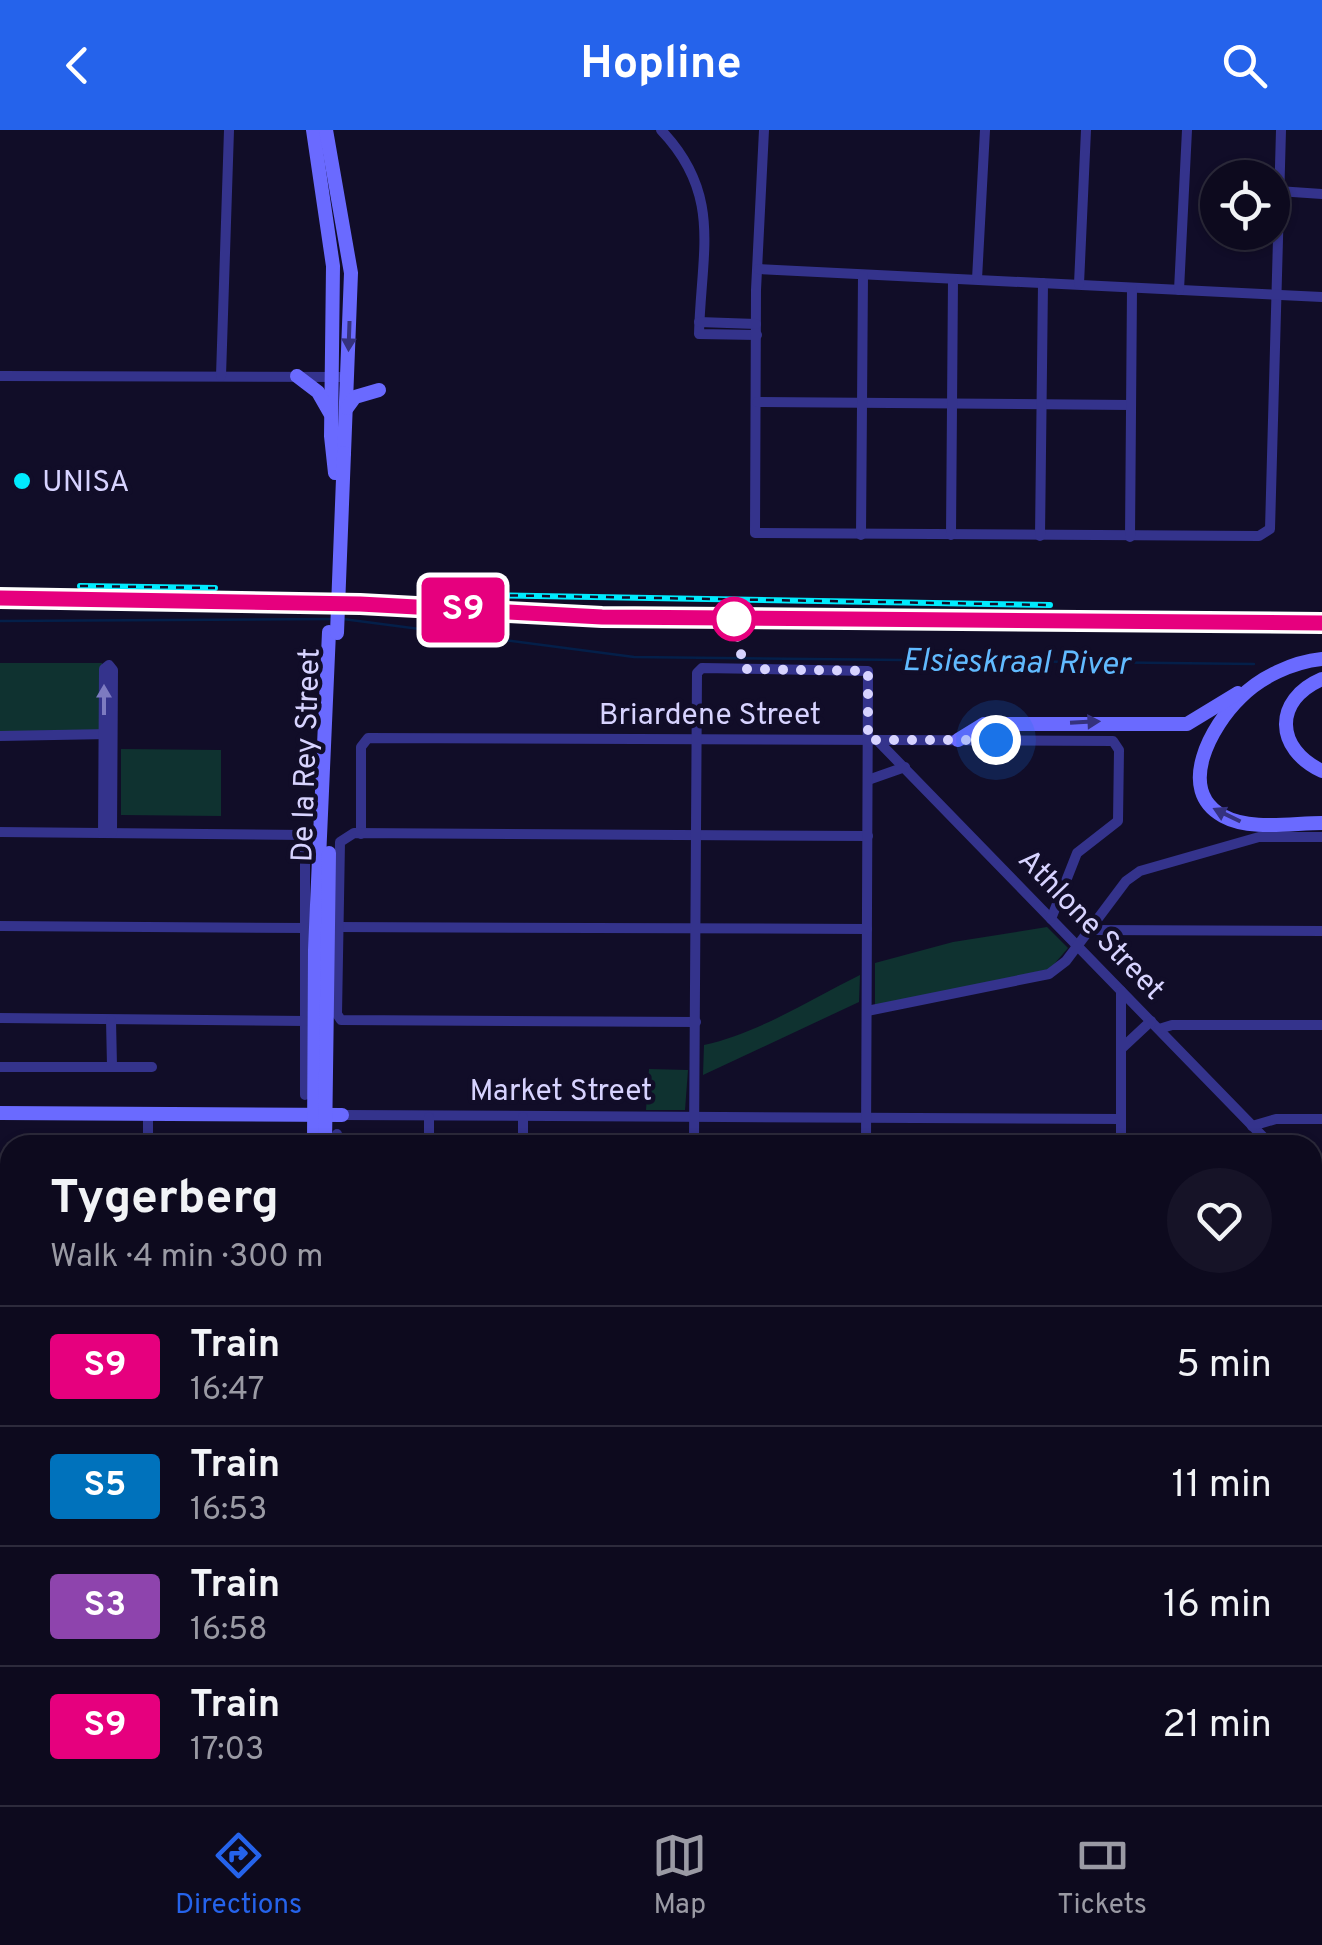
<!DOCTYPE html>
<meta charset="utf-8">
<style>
body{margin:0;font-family:Overpass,sans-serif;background:#161327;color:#f1f3f6;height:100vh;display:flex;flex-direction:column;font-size:38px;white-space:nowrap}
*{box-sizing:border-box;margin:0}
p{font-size:32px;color:#9a9aa4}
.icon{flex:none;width:55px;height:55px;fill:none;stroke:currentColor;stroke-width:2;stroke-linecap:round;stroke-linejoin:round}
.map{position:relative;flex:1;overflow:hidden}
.panel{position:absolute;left:0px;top:1005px;width:1322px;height:670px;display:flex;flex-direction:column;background:#0d0a1e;border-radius:30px 30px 0 0;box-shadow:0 2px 8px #0004,0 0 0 2px #2d2b3c}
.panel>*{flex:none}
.badge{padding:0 20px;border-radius:8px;font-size:35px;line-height:65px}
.tools{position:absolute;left:1200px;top:30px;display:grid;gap:20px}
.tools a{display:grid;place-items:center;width:90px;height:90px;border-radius:50%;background:#0d0a1e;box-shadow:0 2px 8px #0004,0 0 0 2px #2d2b3c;font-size:50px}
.you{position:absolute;width:50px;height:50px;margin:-25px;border:8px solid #fff;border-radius:50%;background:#1a73e8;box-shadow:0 0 0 15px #1a73e833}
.map>.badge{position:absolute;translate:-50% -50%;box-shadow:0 0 0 5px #fff}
.round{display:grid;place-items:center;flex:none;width:105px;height:105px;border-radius:52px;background:#161327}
.headline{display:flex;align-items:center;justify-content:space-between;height:170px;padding:0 50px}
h1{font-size:48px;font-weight:700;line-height:75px}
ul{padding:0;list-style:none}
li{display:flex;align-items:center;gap:30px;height:120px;padding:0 50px;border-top:2px solid #2d2b3c}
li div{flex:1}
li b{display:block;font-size:38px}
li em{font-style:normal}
li .badge{min-width:110px;font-weight:700;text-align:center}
header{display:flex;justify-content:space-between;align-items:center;height:130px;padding:0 50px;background:#2563eb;color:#fff;font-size:45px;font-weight:700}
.tab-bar{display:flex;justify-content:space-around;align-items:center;height:140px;border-top:2px solid #2d2b3c;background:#0d0a1e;font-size:28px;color:#9a9aa4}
.tab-bar a{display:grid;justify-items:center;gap:5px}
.tab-bar .on{color:#2563eb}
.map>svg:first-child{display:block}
</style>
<header><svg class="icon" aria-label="back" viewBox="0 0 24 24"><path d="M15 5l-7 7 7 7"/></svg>Hopline<svg class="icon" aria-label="search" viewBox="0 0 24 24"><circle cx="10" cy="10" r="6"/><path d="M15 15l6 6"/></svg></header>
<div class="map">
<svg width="1322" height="1675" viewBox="0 0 1322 1675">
<rect width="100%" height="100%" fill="#110d28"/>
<g fill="#0f3230">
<polygon points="0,533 102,533 100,600 0,602"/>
<polygon points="121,619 221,620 221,686 121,685"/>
<polygon points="1047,797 1068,818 1050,839 875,876 875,833 953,812"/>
<path d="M860 845 859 872 703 945 704 915C759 903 809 870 860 845Z"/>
<polygon points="649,939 688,940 685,980 646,980"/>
</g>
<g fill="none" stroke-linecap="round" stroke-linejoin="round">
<g stroke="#041f49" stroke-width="2.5">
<polyline points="343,489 634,527 1254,534"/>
<polyline points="0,491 330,489"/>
</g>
<g stroke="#34338c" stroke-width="10">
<path d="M661 0C723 65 701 122 699 204L757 205"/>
<polyline points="764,0 756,160 755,403 1259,406 1270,399 1281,0"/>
<polyline points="1278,61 1322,64"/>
<polyline points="758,139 1322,167"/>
<polyline points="977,149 985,0"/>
<polyline points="1079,154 1086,0"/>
<polyline points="1179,160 1187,0"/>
<polyline points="699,192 756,194"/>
<polyline points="0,246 347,247"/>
<polyline points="221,246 229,0"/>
<polyline points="757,272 1130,275"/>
<polyline points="861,405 863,145"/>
<polyline points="951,405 953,149"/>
<polyline points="1040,406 1043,153"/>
<polyline points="1130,407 1132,158"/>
<polyline points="0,606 109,604"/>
<polyline points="877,610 1271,1015"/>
<polyline points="868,650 905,637"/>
<polyline points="0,702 305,705 305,965"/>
<polyline points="103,703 104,539 109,535 113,540 112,703"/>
<polyline points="361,704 361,617 368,608 1113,611 1119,620 1118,691 1077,723 1051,789"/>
<polyline points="0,796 307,798"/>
<polyline points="337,797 867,799"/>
<polyline points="1090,800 1322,801"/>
<polyline points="867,881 1049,844 1066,831 1126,751 1140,741 1259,707 1322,707"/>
<polyline points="0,888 306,891"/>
<polyline points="111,890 112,936"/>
<polyline points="696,892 341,890 337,884 340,712 354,703 868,706"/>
<polyline points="1159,899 1172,895 1322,895"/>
<polyline points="1121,919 1151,891"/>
<polyline points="0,937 152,937"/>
<polyline points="342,985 1121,989"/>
<polyline points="1252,996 1276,989 1322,989"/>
<polyline points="305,1009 305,1015"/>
<polyline points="148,1015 148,985"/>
<polyline points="337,1015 337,1004"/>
<polyline points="429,1015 429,987"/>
<polyline points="523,1015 523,987"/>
<polyline points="694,1015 697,543 702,538 868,541 866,1015"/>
<polyline points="1121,1015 1121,861"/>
<polyline points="1312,1058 1322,1068"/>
<polyline points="0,1069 10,1069"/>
<polyline points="1312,1082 1322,1082"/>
<polyline points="1312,1176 1322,1176"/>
<polyline points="0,1311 10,1311"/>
<polyline points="1312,1363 1322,1363"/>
<polyline points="1312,1457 1322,1457"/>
<polyline points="1312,1564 1316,1564"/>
<polyline points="0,1639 10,1639"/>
<polyline points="888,1675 888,1665"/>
</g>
<g stroke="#6a6aff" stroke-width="14">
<polyline points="313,0 333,136 331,306 335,343"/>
<polyline points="326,0 351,143 344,323"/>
<polyline points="297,246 318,262 330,283"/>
<polyline points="347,278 355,267 379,260"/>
<path d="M1322 529C1293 532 1260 547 1240 568 1212 595 1175 660 1223 686 1250 701 1292 693 1322 693"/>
<path d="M1322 549C1273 570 1275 619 1322 641"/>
<polyline points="958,610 984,594 1187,594 1238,563"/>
<polyline points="0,983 342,985"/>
<polyline points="314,1015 315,820 329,502"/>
<polyline points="325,1015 329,723"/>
<polyline points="321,1665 322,1675"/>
<polyline points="309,1675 310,1665"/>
</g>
<defs>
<g id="rail">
<polyline points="80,456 215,458"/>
<polyline points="430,464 1050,475"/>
<polyline points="0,469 360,474 602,487 1322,493"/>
</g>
</defs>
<use href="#rail" stroke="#00ebfe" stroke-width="6"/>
<use href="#rail" stroke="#110d28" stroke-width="2.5" stroke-dasharray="8" stroke-linecap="butt"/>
<polyline stroke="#6a6aff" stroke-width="14" points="337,503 344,323"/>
</g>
<defs><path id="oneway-solid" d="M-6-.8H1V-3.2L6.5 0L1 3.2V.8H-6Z" transform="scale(2.5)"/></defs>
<g fill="#35327e">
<use href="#oneway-solid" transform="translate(349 206) rotate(92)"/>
<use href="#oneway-solid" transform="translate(1085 592) rotate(-3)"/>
<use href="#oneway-solid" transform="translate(1227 685) rotate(-154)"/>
</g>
<use fill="#7d7bc0" href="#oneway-solid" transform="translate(104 570) rotate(-90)"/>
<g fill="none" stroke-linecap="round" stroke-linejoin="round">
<defs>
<polyline id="line" points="0,468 360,474 602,487 1322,493"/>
</defs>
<use href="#line" stroke="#fff" stroke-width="22"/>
<use href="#line" stroke="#e6007e" stroke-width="15"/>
<polyline stroke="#d7d3ff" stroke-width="10" stroke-dasharray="0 18" points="734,489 744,539 868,541 868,610 996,610"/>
</g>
<circle fill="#00ebfe" stroke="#110d28" stroke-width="4" cx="22" cy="351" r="10"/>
<circle fill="#fff" stroke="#e6007e" stroke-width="5" cx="734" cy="489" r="20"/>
<g text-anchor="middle" stroke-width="9" stroke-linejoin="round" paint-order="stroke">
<g font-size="30" fill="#d7d3ff" stroke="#110d28" text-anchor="start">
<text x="42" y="361">UNISA</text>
</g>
<g font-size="30" fill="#d7d3ff" stroke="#110d28">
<text x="710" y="594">Briardene Street</text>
<text transform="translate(305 625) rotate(-88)" y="10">De la Rey Street</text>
<text transform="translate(1092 794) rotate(46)" y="10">Athlone Street</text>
<text x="561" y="970">Market Street</text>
</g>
<g font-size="32" font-style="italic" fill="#61baff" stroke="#110d28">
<text transform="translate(1016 531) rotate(1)" y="11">Elsieskraal River</text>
</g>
</g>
</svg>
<div class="tools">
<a><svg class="icon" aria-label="locate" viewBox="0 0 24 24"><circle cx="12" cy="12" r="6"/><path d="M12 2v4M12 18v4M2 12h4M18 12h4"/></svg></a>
</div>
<div class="you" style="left:996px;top:610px"></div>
<b class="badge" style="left:463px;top:480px;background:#e6007e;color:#fff">S9</b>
<section class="panel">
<div class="headline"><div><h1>Tygerberg</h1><p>Walk · 4 min · 300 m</p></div><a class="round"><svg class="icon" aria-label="heart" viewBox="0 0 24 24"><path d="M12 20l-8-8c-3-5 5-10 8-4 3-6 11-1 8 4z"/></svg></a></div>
<ul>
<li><span class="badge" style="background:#e6007e;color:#fff">S9</span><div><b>Train</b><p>16:47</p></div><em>5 min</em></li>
<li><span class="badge" style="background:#0072bc;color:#fff">S5</span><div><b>Train</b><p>16:53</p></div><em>11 min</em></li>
<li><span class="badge" style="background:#8e44ad;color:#fff">S3</span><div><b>Train</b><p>16:58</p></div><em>16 min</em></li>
<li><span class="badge" style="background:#e6007e;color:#fff">S9</span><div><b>Train</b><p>17:03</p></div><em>21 min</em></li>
</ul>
</section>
</div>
<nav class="tab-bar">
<a class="on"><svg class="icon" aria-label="directions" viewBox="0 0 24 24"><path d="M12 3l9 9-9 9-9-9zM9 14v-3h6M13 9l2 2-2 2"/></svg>Directions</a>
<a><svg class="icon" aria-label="map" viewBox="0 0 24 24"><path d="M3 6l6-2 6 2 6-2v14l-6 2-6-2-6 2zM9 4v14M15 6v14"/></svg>Map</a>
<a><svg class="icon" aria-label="tickets" viewBox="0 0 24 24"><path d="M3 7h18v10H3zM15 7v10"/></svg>Tickets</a>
</nav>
